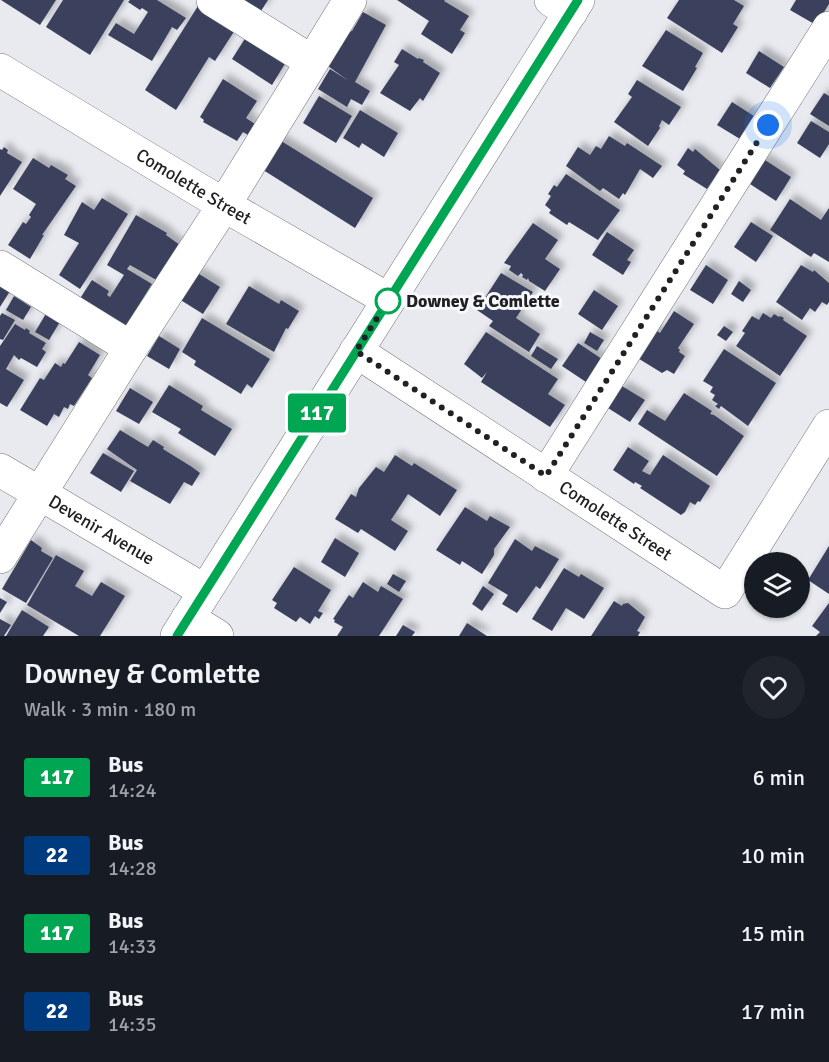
<!DOCTYPE html>
<meta charset="utf-8">
<style>
body{margin:0;font-family:Signika,sans-serif;background:#20242c;color:#f1f3f6;height:100vh;display:flex;flex-direction:column;font-size:22px;white-space:nowrap}
*{box-sizing:border-box;margin:0}
p{font-size:20px;color:#9ea1a6}
.icon{flex:none;width:33px;height:33px;fill:none;stroke:currentColor;stroke-width:2;stroke-linecap:round;stroke-linejoin:round}
.map{position:relative;height:636px;overflow:hidden}
.drawer{display:flex;flex-direction:column;background:#171b24;flex:1}
.drawer>*{flex:none}
.badge{padding:0 12px;border-radius:4px;font-size:21px;line-height:39px}
.fabs{position:absolute;left:744px;top:552px;display:grid;gap:12px}
.fabs a{display:grid;place-items:center;width:66px;height:66px;border-radius:50%;background:#171b24;box-shadow:0 2px 4px #0004;font-size:30px}
.you{position:absolute;width:30px;height:30px;margin:-15px;border:4px solid #fff;border-radius:50%;background:#1a73e8;box-shadow:0 0 0 9px #1a73e833}
.map>.badge{position:absolute;translate:-50% -50%;box-shadow:0 0 0 3px #fff}
.round{display:grid;place-items:center;flex:none;width:63px;height:63px;border-radius:32px;background:#20242c}
.summary{display:flex;align-items:center;justify-content:space-between;height:102px;padding:0 24px}
h1{font-size:28px;font-weight:600;line-height:45px}
ul{padding:0;list-style:none}
li{display:flex;align-items:center;gap:18px;height:78px;padding:0 24px}
li div{flex:1}
li b{display:block;font-size:22px}
li em{font-style:normal}
li .badge{min-width:66px;font-weight:700;text-align:center}
.map>svg:first-child{display:block}
</style>
<div class="map">
<svg width="829" height="636" viewBox="0 0 829 636">
<defs>
<filter id="shadow"><feDropShadow dx="5.5" dy="-5.5" stdDeviation="3" flood-color="#0004"/></filter>
</defs>
<rect width="100%" height="100%" fill="#e9eaf0"/>
<g fill="#3a415d" filter="url(#shadow)">
<polygon points="1,0 56,0 40,25"/>
<polygon points="63,0 124,0 90,55 46,27"/>
<polygon points="130,0 157,0 186,18 177,30 172,27 152,61 108,35 116,23 134,34 148,12 142,8 140,10 128,2"/>
<polygon points="243,0 268,0 261,11"/>
<polygon points="397,0 445,0 444,1 469,16 460,30 465,33 452,54 421,34 429,21"/>
<polygon points="679,0 734,0 744,6 733,24 738,27 722,53 667,18"/>
<polygon points="796,0 829,0 829,4 816,25 790,10"/>
<polygon points="198,6 235,30 215,61 209,57 176,110 145,90"/>
<polygon points="363,12 386,25 355,82 370,91 362,105 351,99 347,107 318,89 330,69 349,81 325,64 345,33 352,31"/>
<polygon points="666,30 703,53 695,67 697,68 683,91 642,66"/>
<polygon points="246,37 286,62 272,85 232,59"/>
<polygon points="402,49 418,59 419,58 424,60 423,62 440,73 423,101 420,98 410,111 380,93 399,65 394,62"/>
<polygon points="759,51 784,67 770,88 746,73"/>
<polygon points="223,79 257,101 246,118 255,124 248,135 243,132 237,141 203,122 204,120 200,117"/>
<polygon points="637,80 681,107 669,125 662,120 659,126 660,128 648,146 614,122 632,97 628,94"/>
<polygon points="824,93 829,96 829,126 810,114"/>
<polygon points="319,96 352,116 336,143 303,123"/>
<polygon points="732,102 754,116 740,139 717,125"/>
<polygon points="360,110 398,133 384,157 362,143 359,148 343,138"/>
<polygon points="811,121 829,132 829,144 820,158 797,143"/>
<polygon points="609,136 625,146 627,143 662,166 653,178 640,169 625,195 623,193 619,199 603,188 600,191 566,166 578,147 590,155 596,146 601,149"/>
<polygon points="278,139 373,198 355,228 260,168"/>
<polygon points="4,147 8,150 7,153 22,162 0,196 0,149 2,150"/>
<polygon points="688,148 693,152 695,149 720,170 707,189 683,174 685,171 677,165"/>
<polygon points="33,158 49,168 51,165 68,175 65,179 76,186 42,235 44,235 30,259 8,245 23,222 26,224 31,217 29,215 36,204 13,189"/>
<polygon points="762,158 791,177 776,201 747,182"/>
<polygon points="566,174 620,210 598,240 569,222 567,225 549,213 551,210 545,205 551,196 548,194 554,185 557,187"/>
<polygon points="102,198 128,214 80,289 59,275 79,243 64,235 82,202 94,210"/>
<polygon points="790,199 821,220 829,208 829,262 814,253 811,257 770,230"/>
<polygon points="136,215 167,233 166,235 180,245 158,281 130,265 127,269 152,284 125,327 79,300 92,280 109,291 107,295 110,297 124,275 107,265"/>
<polygon points="751,222 773,236 756,262 734,247"/>
<polygon points="533,223 558,240 545,259 560,269 545,291 529,281 528,278 527,280 522,277 523,275 521,273 518,276 509,270 511,266 504,263"/>
<polygon points="607,232 634,250 627,260 631,262 623,275 592,255"/>
<polygon points="706,265 728,280 713,304 690,290"/>
<polygon points="801,265 813,272 814,270 829,283 829,302 827,305 822,302 815,312 810,308 802,320 776,302"/>
<polygon points="196,272 220,287 203,314 179,299"/>
<polygon points="501,273 533,292 516,318 540,334 529,352 489,326 493,321 477,310"/>
<polygon points="0,281 12,288 0,307"/>
<polygon points="739,281 751,290 743,302 731,294"/>
<polygon points="249,286 279,304 281,300 299,311 288,329 286,328 274,352 226,324"/>
<polygon points="594,290 618,306 602,330 578,314"/>
<polygon points="14,296 31,307 23,320 6,310"/>
<polygon points="674,311 694,324 678,348 680,350 679,352 685,356 674,374 667,370 662,373 636,357 654,329 660,333"/>
<polygon points="47,312 61,320 49,340 35,332"/>
<polygon points="2,313 15,320 3,340 0,339 0,316"/>
<polygon points="763,313 771,318 774,314 779,317 780,316 784,318 783,320 807,336 780,376 736,346 745,333 742,331 752,316 759,320"/>
<polygon points="202,318 270,359 252,388 247,384 241,394 194,365 196,361 182,352"/>
<polygon points="15,324 25,330 26,328 30,331 29,333 46,343 42,349 46,352 37,367 21,358 19,360 14,355 6,369 24,380 7,407 0,403 0,346"/>
<polygon points="724,326 733,332 726,341 717,335"/>
<polygon points="486,332 558,379 548,394 565,405 550,427 481,382 487,372 482,378 464,364"/>
<polygon points="590,332 604,340 597,351 584,343"/>
<polygon points="159,336 180,349 169,369 147,356"/>
<polygon points="79,342 100,355 88,375 92,378 74,406 70,404 68,409 64,407 59,417 54,414 47,426 20,410 40,378 44,380 55,363 61,367 63,363 65,364"/>
<polygon points="578,343 602,359 586,382 562,366"/>
<polygon points="537,346 558,359 551,369 531,356"/>
<polygon points="724,349 776,383 748,426 721,406 719,409 715,406 718,404 712,400 715,395 710,392 713,387 703,381"/>
<polygon points="169,385 203,406 201,410 232,429 215,456 178,433 181,429 152,412"/>
<polygon points="622,386 645,400 630,422 608,408"/>
<polygon points="130,388 153,402 139,424 116,411"/>
<polygon points="684,393 712,411 710,414 714,415 744,436 717,476 638,424 647,410 665,421"/>
<polygon points="120,430 148,447 153,440 164,447 163,449 192,467 200,473 192,486 184,482 170,504 130,481 137,470 107,449"/>
<polygon points="628,447 649,461 642,471 650,475 663,455 710,486 700,502 698,501 695,505 690,502 685,512 681,515 640,488 642,486 635,482 634,484 613,470"/>
<polygon points="103,453 134,471 121,492 90,473"/>
<polygon points="395,455 412,466 414,463 457,490 440,516 408,494 391,520 408,531 395,551 361,529 358,533 335,519 351,494 356,497 359,488 376,467 384,472"/>
<polygon points="465,507 487,521 490,516 510,527 494,549 494,555 482,574 462,561 460,565 436,550"/>
<polygon points="335,538 359,553 345,577 321,562"/>
<polygon points="515,539 532,551 535,546 559,559 540,589 536,586 517,613 502,604 508,595 488,583"/>
<polygon points="31,540 42,548 41,551 53,558 26,603 2,589"/>
<polygon points="829,546 829,594 808,580"/>
<polygon points="56,555 84,571 75,586 92,596 101,582 125,596 100,636 79,636 27,605"/>
<polygon points="294,567 331,590 318,611 323,613 319,619 315,616 310,624 300,617 296,622 274,608 277,603 272,600"/>
<polygon points="564,568 579,577 581,574 604,588 584,619 566,608 552,631 532,619"/>
<polygon points="393,574 406,581 399,592 387,584"/>
<polygon points="363,582 378,592 381,586 403,599 379,636 337,636 343,627 334,622 335,620 333,619 349,595 353,598"/>
<polygon points="483,586 494,594 482,611 472,604"/>
<polygon points="0,598 7,602 0,613"/>
<polygon points="614,601 622,606 623,604 628,603 645,617 637,631 640,632 638,636 591,636"/>
<polygon points="829,603 829,636 816,636 820,632 812,626"/>
<polygon points="22,610 49,627 43,636 6,636"/>
<polygon points="0,619 11,625 4,636 0,636"/>
<polygon points="467,623 487,636 459,636"/>
<polygon points="403,625 415,632 412,636 396,636"/>
</g>
<g fill="none" stroke-linecap="round" stroke-linejoin="round">
<defs>
<g id="minor">
<polyline points="213,0 311,61"/>
<polyline points="551,0 571,12"/>
<path id="s1" d="M0 70 224 205 389 300"/>
<polyline points="0,267 131,348"/>
<path id="s2" d="M356 351 725 592 829 426"/>
<path id="s3" d="M0 470 205 591"/>
<polyline points="546,476 829,28"/>
<polyline points="0,557 131,348 224,205 350,0"/>
<polyline points="188,618 217,636"/>
</g>
<polyline id="major" points="177,636 578,0"/>
</defs>
<use href="#minor" stroke="#737579" stroke-width="34"/>
<use href="#major" stroke="#737579" stroke-width="34"/>
<use href="#minor" stroke="#fff" stroke-width="33"/>
<use href="#major" stroke="#fff" stroke-width="33"/>
</g>
<g fill="none" stroke-linecap="round" stroke-linejoin="round">
<defs>
<polyline id="line" points="177,636 578,0"/>
</defs>
<use href="#line" stroke="#fff" stroke-width="14"/>
<use href="#line" stroke="#00a651" stroke-width="9"/>
<polyline stroke="#212123" stroke-width="6" stroke-dasharray="0 10.8" points="388,301 356,351 546,476 768,125"/>
</g>
<circle fill="#fff" stroke="#00a651" stroke-width="3" cx="388" cy="301" r="12"/>
<g text-anchor="middle" stroke-width="6" stroke-linejoin="round" paint-order="stroke">
<g font-size="18" fill="#212123" stroke="#f6f8fd">
<text dy="6" stroke="none"><textPath href="#s1" startOffset="226">Comolette Street</textPath></text>
<text dy="6" stroke="none"><textPath href="#s2" startOffset="310">Comolette Street</textPath></text>
<text dy="6" stroke="none"><textPath href="#s3" startOffset="118">Devenir Avenue</textPath></text>
</g>
<g font-size="18" font-weight="bold" fill="#212123" stroke="#f6f8fd" text-anchor="start">
<text x="406" y="307">Downey &amp; Comlette</text>
</g>
</g>
</svg>
<div class="fabs">
<a><svg class="icon" aria-label="layers" viewBox="0 0 24 24"><path d="M12 4l9 5-9 5-9-5zM3 14l9 5 9-5"/></svg></a>
</div>
<div class="you" style="left:768px;top:125px"></div>
<b class="badge" style="left:317px;top:413px;background:#00a651;color:#fff">117</b>
</div>
<section class="drawer">
<div class="summary"><div><h1>Downey &amp; Comlette</h1><p>Walk · 3 min · 180 m</p></div><a class="round"><svg class="icon" aria-label="heart" viewBox="0 0 24 24"><path d="M12 20l-8-8c-3-5 5-10 8-4 3-6 11-1 8 4z"/></svg></a></div>
<ul>
<li><span class="badge" style="background:#00a651;color:#fff">117</span><div><b>Bus</b><p>14:24</p></div><em>6 min</em></li>
<li><span class="badge" style="background:#003b80;color:#fff">22</span><div><b>Bus</b><p>14:28</p></div><em>10 min</em></li>
<li><span class="badge" style="background:#00a651;color:#fff">117</span><div><b>Bus</b><p>14:33</p></div><em>15 min</em></li>
<li><span class="badge" style="background:#003b80;color:#fff">22</span><div><b>Bus</b><p>14:35</p></div><em>17 min</em></li>
</ul>
</section>
